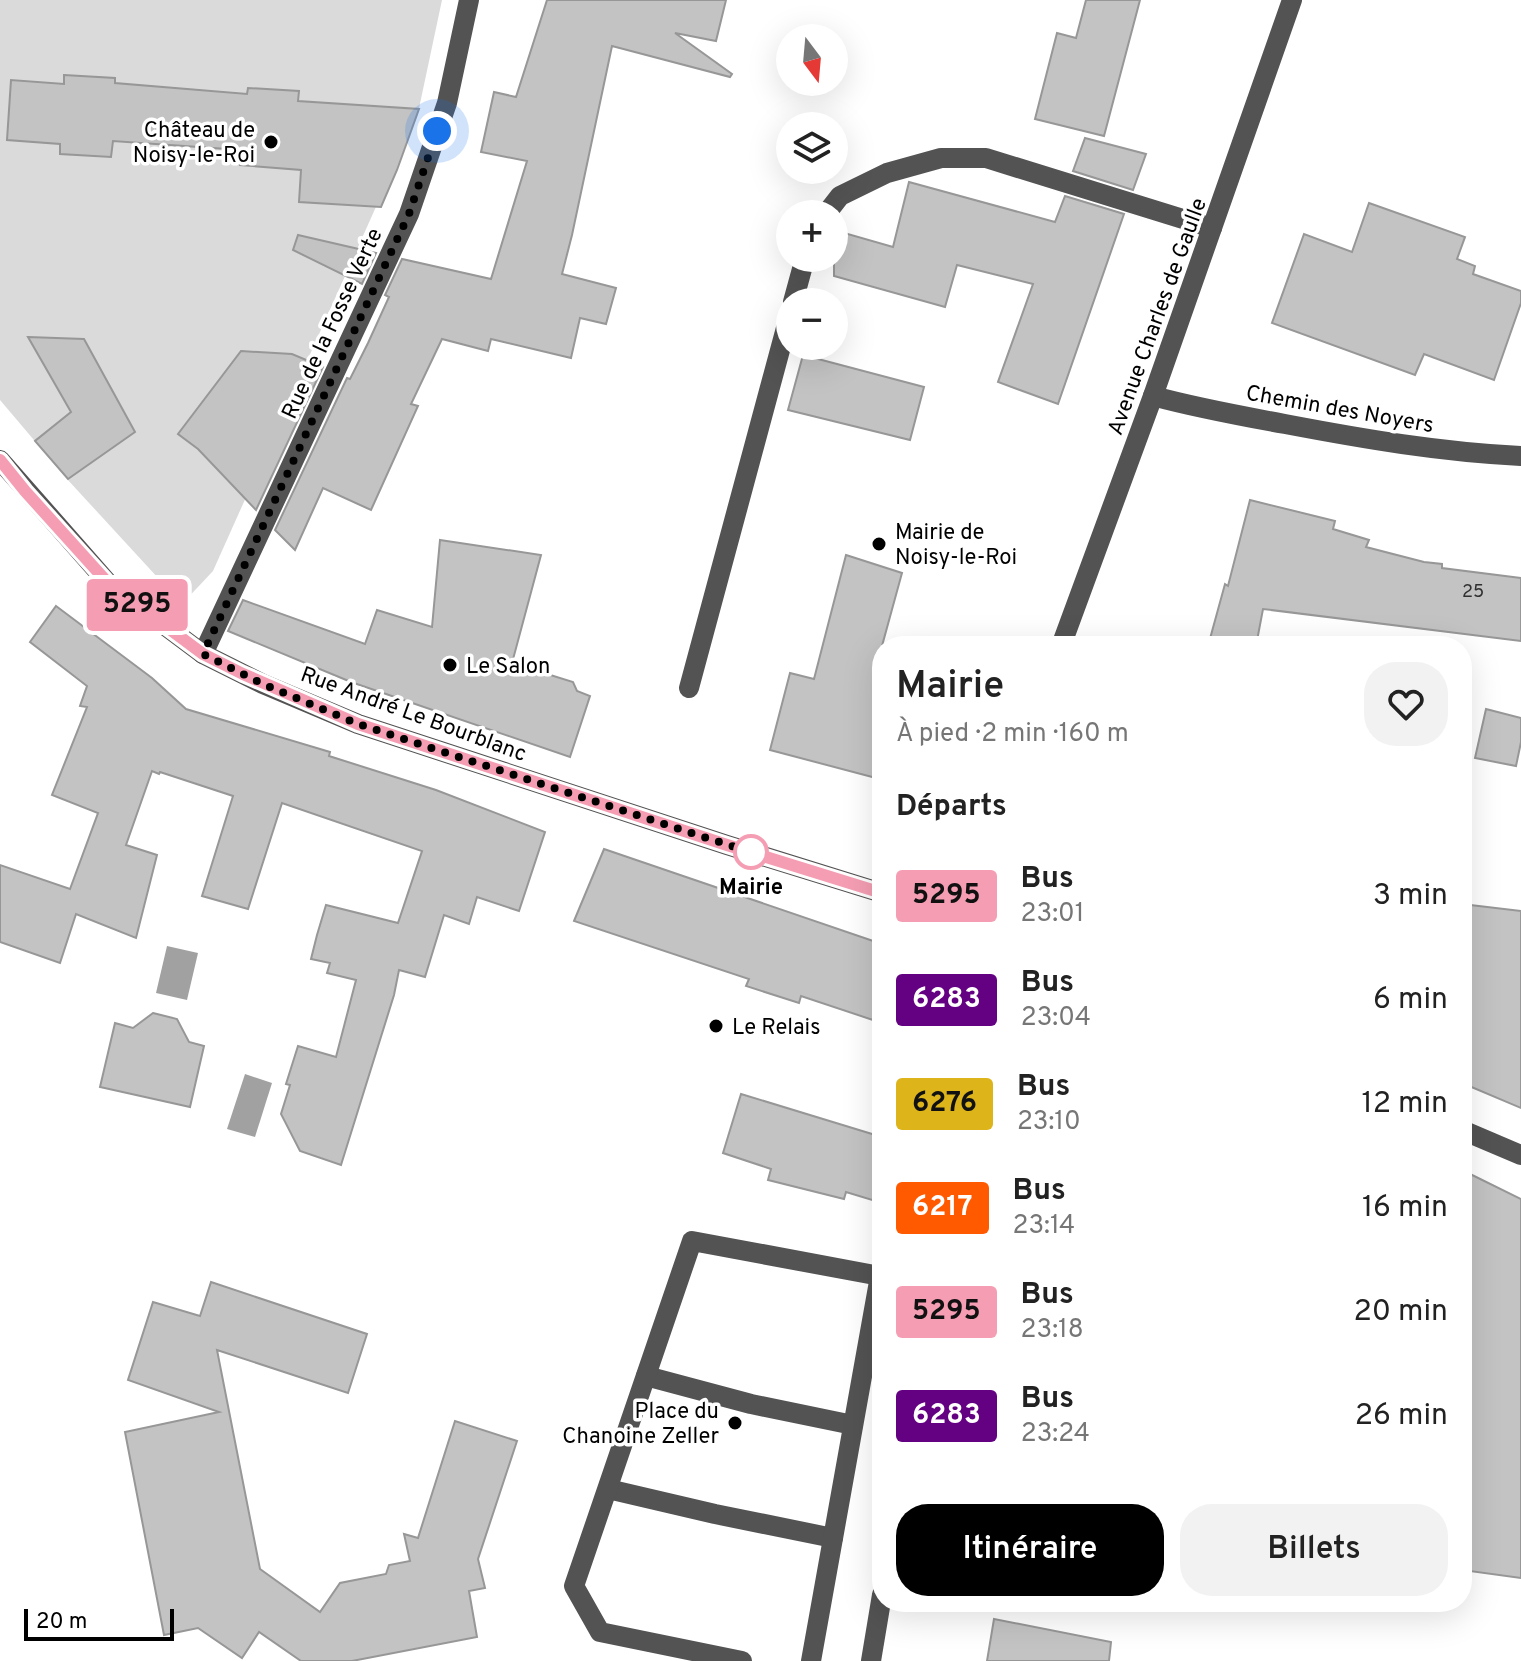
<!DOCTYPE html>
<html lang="fr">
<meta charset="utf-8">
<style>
body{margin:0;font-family:Overpass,sans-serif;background:#f2f2f2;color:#222;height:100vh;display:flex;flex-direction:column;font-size:30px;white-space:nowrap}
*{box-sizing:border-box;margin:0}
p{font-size:26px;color:#767676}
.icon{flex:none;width:44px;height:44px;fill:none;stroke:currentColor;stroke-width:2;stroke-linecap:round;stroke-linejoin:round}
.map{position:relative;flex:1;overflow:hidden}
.panel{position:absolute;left:872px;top:636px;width:600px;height:976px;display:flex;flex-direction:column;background:#fff;border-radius:32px;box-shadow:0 8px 32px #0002}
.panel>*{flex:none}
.badge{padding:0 16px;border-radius:6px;font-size:28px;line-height:52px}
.needle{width:52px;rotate:164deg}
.buttons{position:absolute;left:776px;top:24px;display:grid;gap:16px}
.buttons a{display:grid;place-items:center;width:72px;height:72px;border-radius:50%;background:#fff;box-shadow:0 8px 32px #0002;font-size:40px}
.scale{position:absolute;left:24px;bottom:20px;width:150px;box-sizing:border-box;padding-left:8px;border:4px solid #000;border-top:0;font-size:22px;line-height:28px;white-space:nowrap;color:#000;-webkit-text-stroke:6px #fff;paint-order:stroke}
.you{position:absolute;width:40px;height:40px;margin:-20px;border:6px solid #fff;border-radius:50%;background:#1a73e8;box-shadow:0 0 0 12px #1a73e833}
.map>.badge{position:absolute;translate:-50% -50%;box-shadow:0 0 0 4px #fff}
h2{padding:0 24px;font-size:30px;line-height:72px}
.round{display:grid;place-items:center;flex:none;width:84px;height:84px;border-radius:32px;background:#f2f2f2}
.headline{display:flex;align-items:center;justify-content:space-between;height:136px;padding:0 24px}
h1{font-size:38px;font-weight:600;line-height:60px}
.cta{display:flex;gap:16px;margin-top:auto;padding:16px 24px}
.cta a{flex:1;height:92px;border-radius:32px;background:#000;color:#fff;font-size:32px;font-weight:600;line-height:92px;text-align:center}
.cta a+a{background:#f2f2f2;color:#222}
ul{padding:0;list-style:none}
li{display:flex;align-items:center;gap:24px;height:104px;padding:0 24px}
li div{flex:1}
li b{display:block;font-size:30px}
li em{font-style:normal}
li .badge{min-width:88px;font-weight:700;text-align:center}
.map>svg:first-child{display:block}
</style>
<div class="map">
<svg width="1521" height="1661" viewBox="0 0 1521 1661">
<rect width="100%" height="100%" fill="#fff"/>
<polygon fill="#dadada" points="0,0 442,0 418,113 213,571 182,604 67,479 0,400"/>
<g fill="#a1a1a1">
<polygon points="167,946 198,953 187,1000 156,993"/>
<polygon points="245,1074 272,1083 255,1137 227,1129"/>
</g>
<g fill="#c3c3c3" stroke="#979797" stroke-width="2">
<polygon points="547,0 726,0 716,41 675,33 732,74 730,77 612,46 572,235 562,274 616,288 606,324 580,318 571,358 491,339 488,351 442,339 411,404 418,406 371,510 323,488 295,550 275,530 347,378 350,379 368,343 389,297 385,295 402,259 491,279 527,161 481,152 494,92 516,97"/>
<polygon points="1086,0 1140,0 1104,136 1035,119 1057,33 1076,38"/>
<polygon points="64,75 115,78 115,83 247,94 248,88 299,91 298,101 419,109 397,170 381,207 299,202 301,170 240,165 241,150 113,141 111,157 60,154 60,144 7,140 11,80 64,84"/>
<polygon points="1085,138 1146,154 1133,190 1073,171"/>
<polygon points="909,182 1055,222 1065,196 1124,214 1058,404 998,382 1033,284 957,265 945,307 834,276 834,230 893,247"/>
<polygon points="1369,203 1465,237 1457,259 1475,266 1473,274 1521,291 1521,303 1494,380 1424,354 1415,375 1272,323 1304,234 1352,252"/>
<polygon points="298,235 376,253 362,284 293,250"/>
<polygon points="28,337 84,339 135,432 68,479 35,441 71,412"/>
<polygon points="241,351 292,354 323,367 256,510 198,449 178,434"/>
<polygon points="803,355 924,387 910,440 788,410"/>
<polygon points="1250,500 1335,521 1333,529 1369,540 1366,547 1424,562 1442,564 1442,568 1521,578 1521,641 1263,609 1256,646 1208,646 1225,584 1228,586"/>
<polygon points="440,540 541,555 512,663 573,682 577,691 590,696 570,757 351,682 228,631 243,600 365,644 377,610 432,627"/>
<polygon points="846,555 902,573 882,646 882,755 876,778 770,750 790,673 814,679"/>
<polygon points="56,606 152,678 186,709 330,752 329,756 436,790 545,832 519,911 477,897 469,924 444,915 425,977 399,970 394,995 341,1165 300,1151 281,1114 290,1085 286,1084 298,1046 336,1057 356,980 327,973 330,963 311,959 317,935 326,905 398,923 422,851 282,803 248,909 202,896 233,796 160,772 159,774 152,771 126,845 157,855 136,938 76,914 60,963 0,942 0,865 70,889 98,813 52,795 87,707 80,706 87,686 30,642"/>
<polygon points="1486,709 1521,718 1521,742 1516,766 1475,758"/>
<polygon points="604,849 882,944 882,1023 801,996 799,1003 746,986 749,979 574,921"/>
<polygon points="1462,904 1521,911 1521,1108 1462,1083"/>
<polygon points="153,1013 177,1019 189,1042 204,1046 190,1107 100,1087 115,1023 133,1028"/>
<polygon points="741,1094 882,1137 882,1203 846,1192 844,1199 768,1180 771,1169 723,1153"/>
<polygon points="1462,1170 1521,1199 1521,1578 1462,1570"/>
<polygon points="211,1282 367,1334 348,1393 217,1350 260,1569 320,1612 340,1583 386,1574 389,1565 410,1561 404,1534 418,1538 455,1421 517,1441 478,1559 485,1588 469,1591 477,1637 352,1661 301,1661 259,1632 242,1658 198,1628 164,1635 125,1432 219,1412 128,1380 153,1302 200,1316"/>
<polygon points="994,1619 1111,1642 1109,1661 987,1661"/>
</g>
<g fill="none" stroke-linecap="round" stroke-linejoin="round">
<g stroke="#535353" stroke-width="20">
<polyline points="826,214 840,196 887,173 941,158 986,158 1212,228"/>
<polyline points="793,302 805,258"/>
<path d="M1153 396C1197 408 1241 416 1285 424 1364 439 1440 452 1521 456"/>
<polyline points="0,460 108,583 203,654 263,684 358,724 727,845 882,893"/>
<polyline points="1061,646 1153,396 1292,0"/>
<polyline points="203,654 409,214 447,103 469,0"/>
<polyline points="689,688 790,313"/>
<polyline points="1462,1130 1521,1155"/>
<polyline points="646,1376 751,1404 853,1425"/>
<polyline points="608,1489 715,1514 833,1538"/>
<polyline points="742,1661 600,1632 574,1586 692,1241 880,1276"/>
<polyline points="811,1661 880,1276 882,1277"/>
<polyline points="871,1661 882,1595"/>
</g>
</g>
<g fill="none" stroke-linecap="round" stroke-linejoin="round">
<defs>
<polyline id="line" points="0,460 25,491 108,583 203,654 243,674 358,724 727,845 882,893"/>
</defs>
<use href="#line" stroke="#fff" stroke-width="18"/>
<use href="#line" stroke="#f59eb3" stroke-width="12"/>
<polyline stroke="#000" stroke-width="8" stroke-dasharray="0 14.4" points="437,131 409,214 203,654 263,684 358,724 753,853 751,852"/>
</g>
<g fill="#000" stroke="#fff" stroke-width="3">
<circle cx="271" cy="142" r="8"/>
<circle cx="879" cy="544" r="8"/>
<circle cx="450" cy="665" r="8"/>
<circle cx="716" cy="1026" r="8"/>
<circle cx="735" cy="1423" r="8"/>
</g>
<circle fill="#fff" stroke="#f59eb3" stroke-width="4" cx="751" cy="852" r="16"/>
<g text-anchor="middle" stroke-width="7" stroke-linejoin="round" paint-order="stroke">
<g font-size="18" fill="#313131">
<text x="1473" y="597">25</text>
</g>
<g font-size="22" fill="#000" stroke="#fff" text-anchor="start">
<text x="255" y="137" text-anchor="end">Château de<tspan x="255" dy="25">Noisy-le-Roi</tspan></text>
<text x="895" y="539">Mairie de<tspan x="895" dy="25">Noisy-le-Roi</tspan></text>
<text x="466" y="673">Le Salon</text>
<text x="732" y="1034">Le Relais</text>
<text x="719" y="1418" text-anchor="end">Place du<tspan x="719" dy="25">Chanoine Zeller</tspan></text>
</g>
<g font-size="22" fill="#000" stroke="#fff">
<text transform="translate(1156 316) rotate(-70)" y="8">Avenue Charles de Gaulle</text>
<text transform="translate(331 323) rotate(-65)" y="8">Rue de la Fosse Verte</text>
<text transform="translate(1340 408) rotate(10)" y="8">Chemin des Noyers</text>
<text transform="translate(414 713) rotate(20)" y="8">Rue André Le Bourblanc</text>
</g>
<g font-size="22" font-weight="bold" fill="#000" stroke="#fff">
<text x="751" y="894">Mairie</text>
</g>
</g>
</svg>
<div class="buttons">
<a><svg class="needle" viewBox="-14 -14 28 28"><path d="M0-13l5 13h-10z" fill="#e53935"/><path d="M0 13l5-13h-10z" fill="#767676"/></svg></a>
<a><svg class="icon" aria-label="layers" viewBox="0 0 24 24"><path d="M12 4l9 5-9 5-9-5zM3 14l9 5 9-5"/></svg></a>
<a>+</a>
<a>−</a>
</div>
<div class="scale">20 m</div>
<div class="you" style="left:437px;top:131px"></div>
<b class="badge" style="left:137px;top:605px;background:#f59eb3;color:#111">5295</b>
<section class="panel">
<div class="headline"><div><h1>Mairie</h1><p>À pied · 2 min · 160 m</p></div><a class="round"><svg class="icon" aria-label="heart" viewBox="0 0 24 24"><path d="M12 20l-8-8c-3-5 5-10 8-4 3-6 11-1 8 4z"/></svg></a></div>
<h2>Départs</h2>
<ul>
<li><span class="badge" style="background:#f59eb3;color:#111">5295</span><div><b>Bus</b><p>23:01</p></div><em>3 min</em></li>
<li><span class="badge" style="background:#640082;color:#fff">6283</span><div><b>Bus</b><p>23:04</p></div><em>6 min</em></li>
<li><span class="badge" style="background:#deb41b;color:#111">6276</span><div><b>Bus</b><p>23:10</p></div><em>12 min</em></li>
<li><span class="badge" style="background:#ff5a00;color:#fff">6217</span><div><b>Bus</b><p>23:14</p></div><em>16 min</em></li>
<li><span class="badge" style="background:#f59eb3;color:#111">5295</span><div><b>Bus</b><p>23:18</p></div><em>20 min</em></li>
<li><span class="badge" style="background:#640082;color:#fff">6283</span><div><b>Bus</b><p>23:24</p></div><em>26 min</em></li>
</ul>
<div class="cta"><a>Itinéraire</a><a>Billets</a></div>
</section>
</div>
